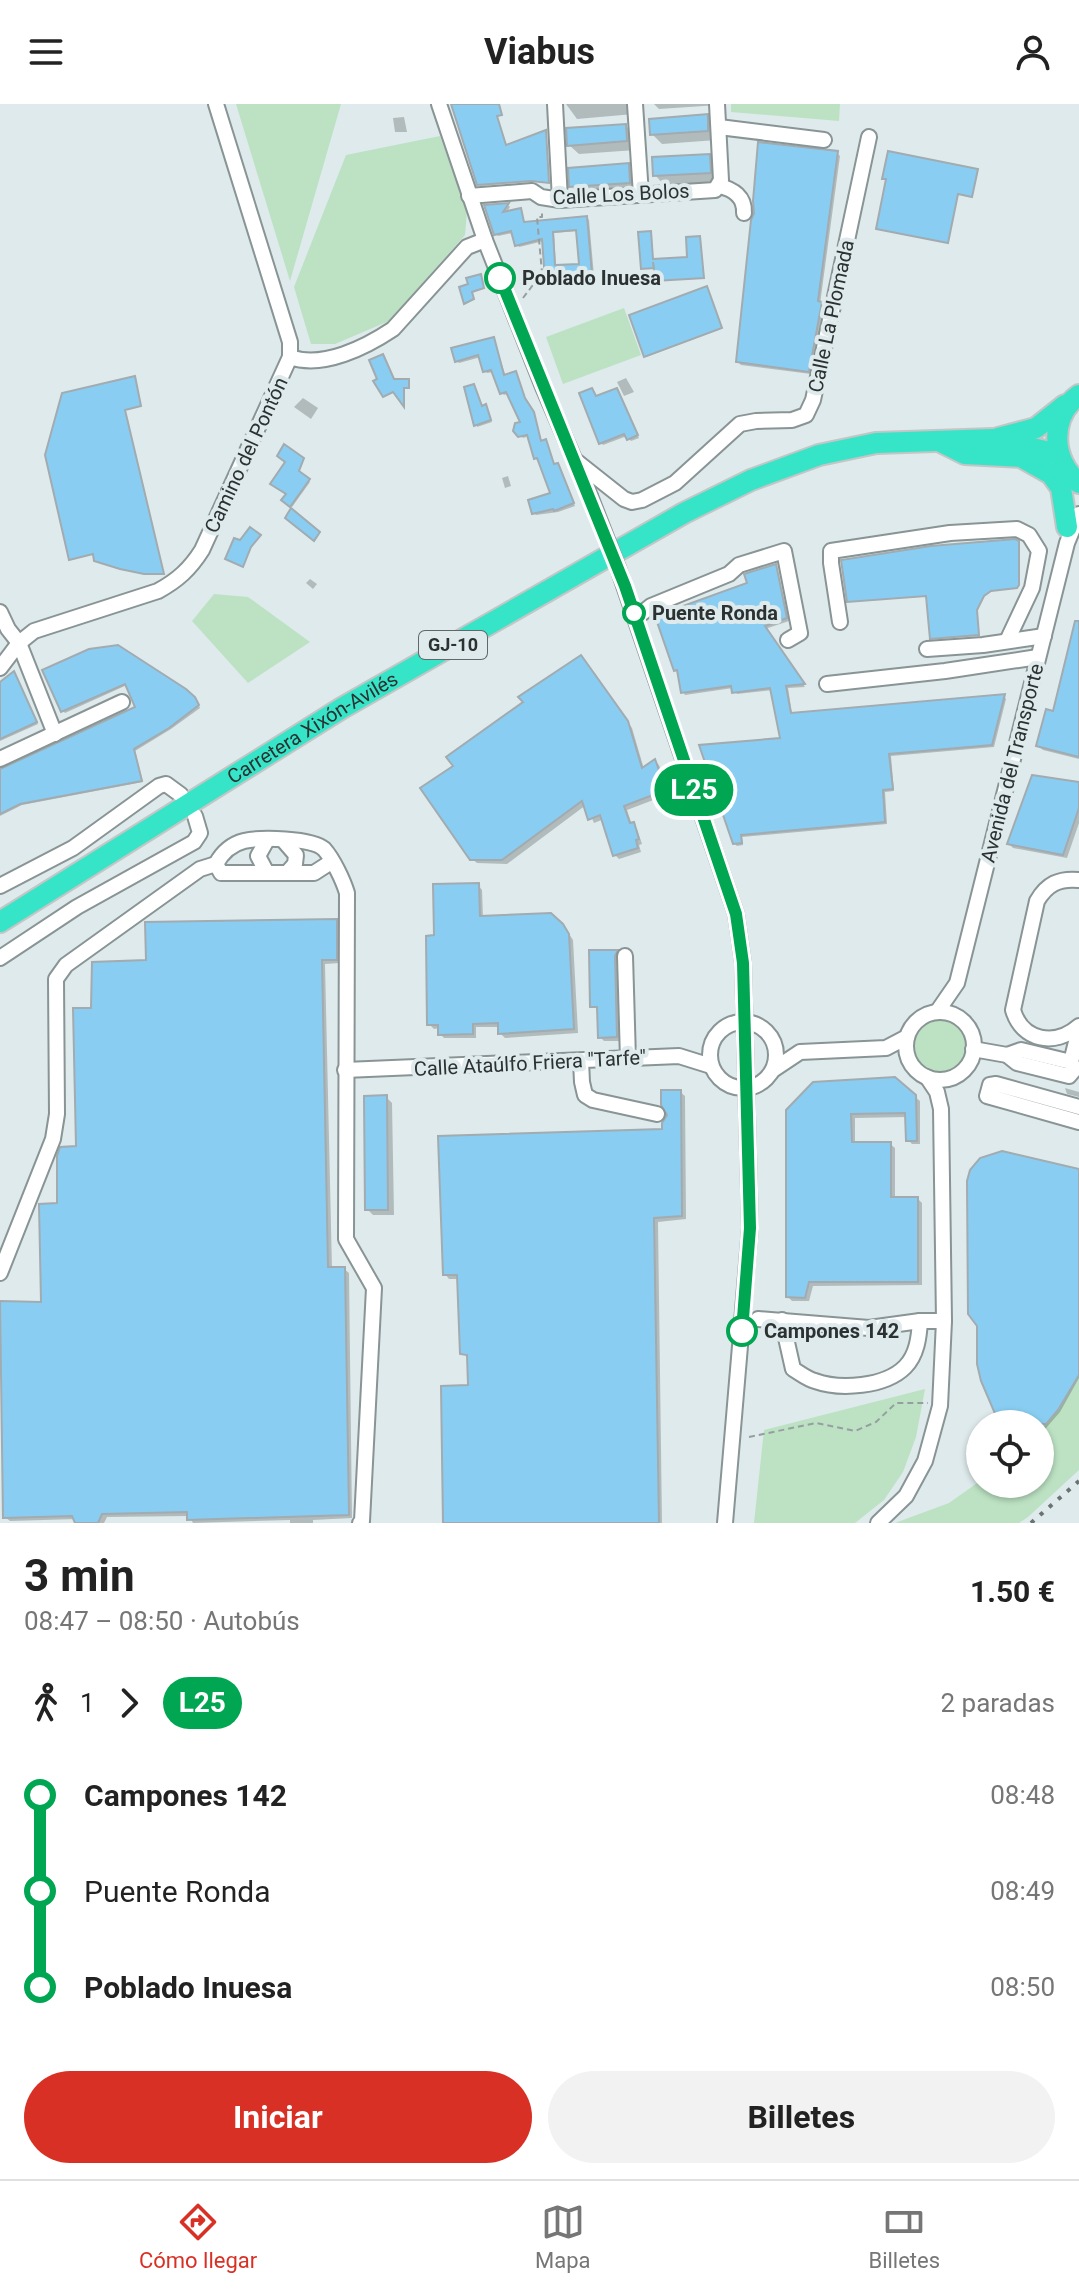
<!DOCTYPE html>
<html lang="es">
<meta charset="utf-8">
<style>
body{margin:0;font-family:Roboto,sans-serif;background:#f2f2f2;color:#222;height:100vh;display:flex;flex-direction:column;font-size:30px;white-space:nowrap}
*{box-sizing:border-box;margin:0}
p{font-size:26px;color:#767676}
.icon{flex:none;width:44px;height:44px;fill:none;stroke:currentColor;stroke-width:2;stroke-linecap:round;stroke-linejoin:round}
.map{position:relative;height:1419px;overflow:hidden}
.panel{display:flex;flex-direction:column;background:#fff;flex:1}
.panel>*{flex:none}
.badge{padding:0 16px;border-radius:26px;font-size:28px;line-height:52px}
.buttons{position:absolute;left:966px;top:1306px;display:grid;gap:16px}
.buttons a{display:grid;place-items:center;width:88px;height:88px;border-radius:50%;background:#fff;box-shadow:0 2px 6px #0004;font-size:40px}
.map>.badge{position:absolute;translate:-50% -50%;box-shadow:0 0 0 4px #fff}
.legs{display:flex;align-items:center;gap:12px;height:88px;padding:0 24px;font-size:26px}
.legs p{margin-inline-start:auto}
.summary{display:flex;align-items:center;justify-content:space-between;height:136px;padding:0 24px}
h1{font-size:44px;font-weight:700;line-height:60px}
.primary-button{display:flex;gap:16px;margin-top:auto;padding:16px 24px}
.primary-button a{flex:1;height:92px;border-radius:48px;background:#d93025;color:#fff;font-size:32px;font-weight:700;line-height:92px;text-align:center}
.primary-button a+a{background:#f2f2f2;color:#222}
ul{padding:0 24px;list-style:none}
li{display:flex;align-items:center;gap:28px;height:96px;font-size:30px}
li i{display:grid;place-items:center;width:12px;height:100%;margin:0 10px;background:currentColor}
li i::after{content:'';width:20px;height:20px;margin:-10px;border:6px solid;border-radius:50%;background:#fff}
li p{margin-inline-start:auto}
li:first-child i{background:linear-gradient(#0000 50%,currentColor 0)}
li:last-child i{background:linear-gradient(currentColor 50%,#0000 0)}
header{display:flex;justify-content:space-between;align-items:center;height:104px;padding:0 24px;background:#fff;font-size:36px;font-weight:700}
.dock{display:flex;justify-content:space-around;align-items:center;height:112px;border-top:2px solid #e0e0e0;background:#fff;font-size:22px;color:#767676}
.dock a{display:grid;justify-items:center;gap:4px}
.dock .current{color:#d93025}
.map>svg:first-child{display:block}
</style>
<header><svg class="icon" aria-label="menu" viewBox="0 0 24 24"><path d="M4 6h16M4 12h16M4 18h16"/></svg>Viabus<svg class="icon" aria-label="person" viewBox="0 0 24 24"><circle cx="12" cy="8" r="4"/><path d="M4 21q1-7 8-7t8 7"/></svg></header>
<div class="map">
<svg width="1079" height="1419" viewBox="0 0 1079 1419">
<rect width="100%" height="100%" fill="#deeaec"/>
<g fill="#bce2c3">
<polygon points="236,0 341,0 290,177"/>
<polygon points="731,0 840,0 839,17 731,8"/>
<polygon points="440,32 467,106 465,131 389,217 335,240 311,240 294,183 346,51"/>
<polygon points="624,204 641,251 563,280 546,233"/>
<polygon points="214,490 248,493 310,538 248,579 192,517"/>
<circle cx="939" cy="942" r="27"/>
<polygon points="1079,1271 1079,1366 1028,1413 1019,1419 895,1419 949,1399 980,1377 980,1380 1040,1380 1040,1327 1058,1306"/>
<polygon points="925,1285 916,1333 903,1368 884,1396 855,1419 754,1419 764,1326"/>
</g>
<g fill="#0003" fill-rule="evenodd">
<polygon points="453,0 499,0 502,11 497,13 506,43 546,28 549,79 534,77 480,82"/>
<polygon points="566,0 634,0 634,10 577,15"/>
<polygon points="654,0 719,0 719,1 659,5"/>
<polygon points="707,12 716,22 717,36 662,40 652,30"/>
<polygon points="404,13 407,28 395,28 393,14"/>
<polygon points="626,22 635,31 636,46 579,50 569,41"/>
<polygon points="837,49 840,52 820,200 824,202 811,270 741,261 738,258"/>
<polygon points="709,52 718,61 719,78 664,81 655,71"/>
<polygon points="628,61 638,71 639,88 581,92 571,82"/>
<path d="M508 101 510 103 506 110 520 107 525 120 587 114 589 116 595 183 584 184 581 175 550 177 544 137 519 143 513 129 498 132 486 103ZM578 127 581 162 556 163 554 129Z"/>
<polygon points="706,185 721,225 646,253 631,212"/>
<polygon points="494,235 506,273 517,272 527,299 535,313 542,338 548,340 555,362 560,363 575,402 558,408 536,411 534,409 553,390 536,354 529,332 523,334 515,326 523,319 509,289 504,291 502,289 494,268 487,269 485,267 481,253 459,259 457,257"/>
<polygon points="626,274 634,288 624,292 617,278"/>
<polygon points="474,282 482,304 487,304 492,318 477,323"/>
<polygon points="592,286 597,294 619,289 639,334 631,337 627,332 603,341 601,339"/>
<polygon points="303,294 318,304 311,315 294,303"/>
<polygon points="302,355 299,370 310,378 292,403 284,396 288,390 287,358"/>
<polygon points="508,372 511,382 505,384 502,374"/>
<polygon points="1015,437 1019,440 1019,482 992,487 984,492 977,507 978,531 932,535 928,492 849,497"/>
<polygon points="776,462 789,517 765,525 805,583 788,584 792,610 1004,592 1006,595 994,643 891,652 894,687 885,688 887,720 742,733 743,741 737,742 734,739 782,636 773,586 737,590 733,584 685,591 683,588 749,481"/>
<polygon points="310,475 317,480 313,485 306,479"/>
<polygon points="1078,516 1079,516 1079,655 1043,646 1038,642 1055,609"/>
<polygon points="90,547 197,597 200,604 171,625 135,647 143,678 22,701 0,712 0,668 138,604 127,581 65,609 63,607"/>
<polygon points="585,558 632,624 644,665 655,657 659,661 669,690 627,706 632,721 637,725 642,740 639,741 641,748 619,755 615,751 604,715 594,719 586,701 507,760 477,759 472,755 456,662"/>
<polygon points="16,572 38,620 0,637 0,583"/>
<polygon points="1079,680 1079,719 1067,754 1013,744 1009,740"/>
<polygon points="478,781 482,786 483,814 550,811 567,827 573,836 578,929 505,934 500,929 500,923 476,923 476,934 444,934 440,930 440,924 434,925 429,920 436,833"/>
<polygon points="336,817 340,821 340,859 325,860 332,1165 344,1165 349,1169 352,1414 313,1416 313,1419 290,1419 290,1416 193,1419 189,1412 107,1413 104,1419 80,1419 77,1415 10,1417 5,1413 59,1101 78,1044 92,906 148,858"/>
<polygon points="617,848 621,852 621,937 604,937 600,933 599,906 592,902"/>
<polygon points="1065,984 1079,988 1079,993 1067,990"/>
<polygon points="680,988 685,992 686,1115 658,1118 662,1419 445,1419 470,1283 470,1254 462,1249 459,1175 449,1175 445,1170 664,1027"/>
<polygon points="386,993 392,999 394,1111 373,1111 367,1105"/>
<polygon points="915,993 920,997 920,1040 912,1040 908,1036 907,1013 855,1014 855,1040 890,1040 895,1044 895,1095 918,1095 922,1099 922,1181 813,1182 809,1197 792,1197 788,1193 788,1007"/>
<polygon points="1079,1067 1079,1274 1060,1308 1040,1331 1040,1320 1005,1320"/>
</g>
<g fill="#89cef2" stroke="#a2abb0" stroke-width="2" fill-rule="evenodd">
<polygon points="451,0 499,0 502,11 497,12 506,41 546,26 549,79 531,77 477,81"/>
<polygon points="708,10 708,27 650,31 649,15"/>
<polygon points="626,20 627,37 567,42 566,24"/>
<polygon points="758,38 838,47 818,197 822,198 809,268 736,258 751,116 754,109 753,97"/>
<polygon points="888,47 978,65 972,93 958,90 948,139 876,125 886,75 882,75"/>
<polygon points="710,50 711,69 653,72 652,53"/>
<polygon points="629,59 630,79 569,83 568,64"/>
<path d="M509 99 503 108 521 104 524 118 587 112 593 182 579 183 578 173 545 176 542 135 515 142 511 127 494 131 484 101ZM576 126 579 160 555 161 553 128Z"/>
<polygon points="651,127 653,155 687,153 686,133 700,132 704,174 655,177 653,158 654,164 641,165 638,128"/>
<polygon points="481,170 484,184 472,188 474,195 464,200 459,183 468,180 466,174"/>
<polygon points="707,182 722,224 644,253 629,211"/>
<polygon points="494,233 504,271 516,267 525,294 534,308 541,337 546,335 554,360 558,359 574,399 554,407 553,405 532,410 528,396 550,389 537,354 534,355 527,331 518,333 513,327 515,319 520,318 506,288 500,290 491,266 483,268 478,251 455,258 451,244"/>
<polygon points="383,250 394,275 409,275 409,284 404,284 404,303 393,288 383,293 373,277 377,275 369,256"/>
<polygon points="135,272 141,302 125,306 164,470 144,470 120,465 94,457 93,450 69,456 45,351 62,289"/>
<polygon points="474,280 482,302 486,300 491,316 474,322 464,283"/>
<polygon points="592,284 596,292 617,284 638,331 627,336 624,330 599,340 579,289"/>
<polygon points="284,340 304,354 299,367 310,375 290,403 281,396 286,390 270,380 285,358 277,352"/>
<polygon points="291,404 320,428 314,437 285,414"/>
<polygon points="250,423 261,431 251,443 243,463 225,455 234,434 240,436"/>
<polygon points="1015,435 1019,437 1019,481 1017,484 991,487 984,492 977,506 979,531 930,535 926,492 847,498 841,456 931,442"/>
<polygon points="776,460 787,514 765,522 805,580 786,582 791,609 1005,590 992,641 889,650 893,685 883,686 885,718 741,731 742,739 733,740 699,641 780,634 770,584 732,589 731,582 681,589 677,566 674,567 655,512 747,479 744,470"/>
<polygon points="1075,517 1079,517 1079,653 1036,642 1046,605 1053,607"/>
<polygon points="118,541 186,585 195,593 199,601 169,624 134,645 142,677 20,700 0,710 0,665 135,603 125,580 61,608 42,566 89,545"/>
<polygon points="581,551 628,617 642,664 655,655 666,686 624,702 630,719 634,718 639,735 636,736 638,744 613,752 600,711 588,716 582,697 502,756 470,756 420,684 453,662 446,653 523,598 518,593"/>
<polygon points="14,567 37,618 0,635 0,578"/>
<polygon points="1032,671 1079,678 1079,704 1063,751 1007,740"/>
<polygon points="479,779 480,812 551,809 563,820 569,830 574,925 498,930 498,919 473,920 473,930 438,931 438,921 427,921 426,832 434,831 433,780"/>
<polygon points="337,815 337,856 322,856 328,1163 345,1163 349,1411 187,1416 187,1408 102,1410 98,1419 75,1419 72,1412 3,1414 0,1197 41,1198 39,1100 57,1099 57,1052 60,1043 76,1042 73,904 91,904 92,858 146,856 145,818"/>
<polygon points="589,846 618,846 615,852 617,933 598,934 597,903 590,903"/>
<polygon points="895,973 916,991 917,1037 906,1037 905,1009 851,1010 852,1038 891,1038 891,1093 918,1093 918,1178 809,1178 805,1194 786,1193 786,1006 813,978"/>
<polygon points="661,986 681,986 682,1112 654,1114 659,1419 443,1419 441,1282 468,1281 467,1251 460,1250 457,1171 443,1171 438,1032 662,1025 662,1019 667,1011 661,1001"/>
<polygon points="387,991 388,1106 365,1106 364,992"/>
<polygon points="1002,1047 1079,1065 1079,1271 1058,1306 1046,1320 1003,1320 996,1312 981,1277 977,1260 977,1222 968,1210 967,1077 970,1066 980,1054"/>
</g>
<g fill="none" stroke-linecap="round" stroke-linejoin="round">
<defs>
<g id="minor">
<polyline points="216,0 290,238 290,253"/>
<polyline points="439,0 485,136 543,283 590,392"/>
<polyline points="555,0 560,96"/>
<polyline points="635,0 641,91"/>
<polyline points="719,23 824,36"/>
<path d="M719 82C733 85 745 93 744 109"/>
<polyline points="469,92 532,87 541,93 560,96 715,86 721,76 717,0"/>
<polyline points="576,357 624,395 632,398 642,396 675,379 740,320 756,317 792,316 806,311 813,296 869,33"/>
<polyline points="618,464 736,810 743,859 750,1124 725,1419"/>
<polyline points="0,508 8,525 19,539 55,630"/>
<polyline points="636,514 651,502 729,470 739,461 784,447 800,529 788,536"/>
<polyline points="840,518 831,459 831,447 950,429 1017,425 1029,431 1039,447 1032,484 1007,537"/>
<polyline points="927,545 983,541 1044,532"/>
<path d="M0 564 19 539 34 527 158 487C178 476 190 465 202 446L290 253C323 265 366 243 393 225L467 143 485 136"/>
<polyline points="827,580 945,567 1038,553"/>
<polyline points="0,655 122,598"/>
<polyline points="267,736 258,752 267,769"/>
<polyline points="283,736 296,751 295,760 287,769"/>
<path d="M331 758 314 769H221L216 760C222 749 232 740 244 737 260 733 312 734 324 745 333 755 343 776 347 789L346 1135 374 1184 362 1417 360 1419"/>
<path d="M1079 776C1059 774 1047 780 1037 797L1013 906C1022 937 1055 943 1079 922"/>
<polyline points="0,782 73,744 159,682 166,680 181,691"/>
<polyline points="625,852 628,955"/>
<polyline points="0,854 77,803 194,738 200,729 195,712"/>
<polyline points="937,908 957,879 1067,439 1079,410"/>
<circle cx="940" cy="942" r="34"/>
<circle cx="743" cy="951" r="33"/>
<polyline points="973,945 1007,951 1017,959 1069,972 1074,966"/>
<polyline points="1007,951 1021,946 1071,958"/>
<polyline points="581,957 582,978 585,991 593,996 657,1010"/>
<polyline points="1074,964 1071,958 1079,926"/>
<polyline points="345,966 679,952 711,962"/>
<polyline points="773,966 800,948 886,944 907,933"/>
<polyline points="1079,1003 996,980 990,981 987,992 1079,1018"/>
<polyline points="0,1169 53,1035 57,1010 56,875 66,861 200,765 216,760"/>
<polyline points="758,1215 869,1224 920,1217"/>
<path d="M782 1216 793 1265C800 1269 807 1275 815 1277 840 1286 885 1283 905 1263 917 1251 919 1233 920 1217H944"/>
<polyline points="878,1419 906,1392 925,1357 940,1302 944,1217 941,1005 937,988 927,973"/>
</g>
<g id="highway">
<path d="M1079 291C1049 312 1051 357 1079 379"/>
<polyline points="998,334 1036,324 1065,301"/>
<polyline points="939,337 965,350 1021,353 1051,370 1061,384 1067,423"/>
<path id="s1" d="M0 818 342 604 684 409 751 376 819 351 876 339 994 335 1058 350"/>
</g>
</defs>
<use href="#minor" stroke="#899495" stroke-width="18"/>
<use href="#highway" stroke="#c4c5c5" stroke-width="24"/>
<g stroke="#969fa0" stroke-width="2" stroke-dasharray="6 4" stroke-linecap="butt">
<polyline points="523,194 542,169 537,113 542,113 542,107"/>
<polyline points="749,1333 816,1319 855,1327 876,1318 896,1299 928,1299"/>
</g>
<use href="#minor" stroke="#fff" stroke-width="14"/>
<use href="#highway" stroke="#36e5c8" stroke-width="20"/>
<polyline stroke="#6a7272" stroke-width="4" stroke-dasharray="4 8" stroke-linecap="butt" points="1031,1419 1079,1377"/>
<defs>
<polyline id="minor-bridge" points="590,392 618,464"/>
</defs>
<use href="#minor-bridge" stroke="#899495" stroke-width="18" stroke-linecap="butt"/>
<use href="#minor-bridge" stroke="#fff" stroke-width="14"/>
</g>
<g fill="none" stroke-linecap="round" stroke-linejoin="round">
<defs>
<polyline id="line-1" points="500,174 625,482 736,810 743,859 750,1124 742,1227"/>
</defs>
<use href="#line-1" stroke="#fff" stroke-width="18"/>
<use href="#line-1" stroke="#00a651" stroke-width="12"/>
</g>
<g fill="#fff" stroke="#00a651" stroke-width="4">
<circle cx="500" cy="174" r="14"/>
<circle cx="634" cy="509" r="10"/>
<circle cx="742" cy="1227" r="14"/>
</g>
<g text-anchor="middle" stroke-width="8" stroke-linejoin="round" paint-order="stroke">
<rect fill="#deeaec" stroke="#616869" stroke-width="2" x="419" y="527" width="68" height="28" rx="6"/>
<g font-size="18" font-weight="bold" fill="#2c3131">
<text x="453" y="547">GJ-10</text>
</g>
<g font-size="20" fill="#2c3131" stroke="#deeaec">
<text transform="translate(621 90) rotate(-3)" y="7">Calle Los Bolos</text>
<text transform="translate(831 212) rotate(-78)" y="7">Calle La Plomada</text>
<text transform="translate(246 351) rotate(-65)" y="7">Camino del Pontón</text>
<text dy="7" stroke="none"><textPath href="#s1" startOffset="368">Carretera Xixón-Avilés</textPath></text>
<text transform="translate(1012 659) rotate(-76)" y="7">Avenida del Transporte</text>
<text transform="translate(530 959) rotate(-3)" y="7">Calle Ataúlfo Friera "Tarfe"</text>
</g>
<g font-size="20" font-weight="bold" fill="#2c3131" stroke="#deeaec" text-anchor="start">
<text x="522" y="181">Poblado Inuesa</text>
<text x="652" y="516">Puente Ronda</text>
<text x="764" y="1234">Campones 142</text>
</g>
</g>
</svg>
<div class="buttons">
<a><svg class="icon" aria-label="locate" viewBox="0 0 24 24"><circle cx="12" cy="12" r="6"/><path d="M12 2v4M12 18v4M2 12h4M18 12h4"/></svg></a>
</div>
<b class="badge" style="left:694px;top:686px;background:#00a651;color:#fff">L25</b>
</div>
<section class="panel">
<div class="summary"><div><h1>3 min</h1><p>08:47 – 08:50 · Autobús</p></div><b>1.50 €</b></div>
<div class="legs"><svg class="icon" aria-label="walk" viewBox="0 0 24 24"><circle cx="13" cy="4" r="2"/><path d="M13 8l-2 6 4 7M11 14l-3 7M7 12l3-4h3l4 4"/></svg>1<svg class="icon" aria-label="forward" viewBox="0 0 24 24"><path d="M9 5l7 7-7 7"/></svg><b class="badge" style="background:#00a651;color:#fff">L25</b><p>2 paradas</p></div>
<ul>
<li><i style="color:#00a651"></i><b>Campones 142</b><p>08:48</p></li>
<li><i style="color:#00a651"></i><span>Puente Ronda</span><p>08:49</p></li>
<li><i style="color:#00a651"></i><b>Poblado Inuesa</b><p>08:50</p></li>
</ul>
<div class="primary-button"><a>Iniciar</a><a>Billetes</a></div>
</section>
<nav class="dock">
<a class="current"><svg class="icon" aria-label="directions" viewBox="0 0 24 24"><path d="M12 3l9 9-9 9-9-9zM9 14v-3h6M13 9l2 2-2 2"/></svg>Cómo llegar</a>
<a><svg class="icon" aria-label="map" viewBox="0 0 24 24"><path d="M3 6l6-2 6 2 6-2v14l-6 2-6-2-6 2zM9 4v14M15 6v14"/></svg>Mapa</a>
<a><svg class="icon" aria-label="tickets" viewBox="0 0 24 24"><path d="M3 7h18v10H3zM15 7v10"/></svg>Billetes</a>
</nav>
